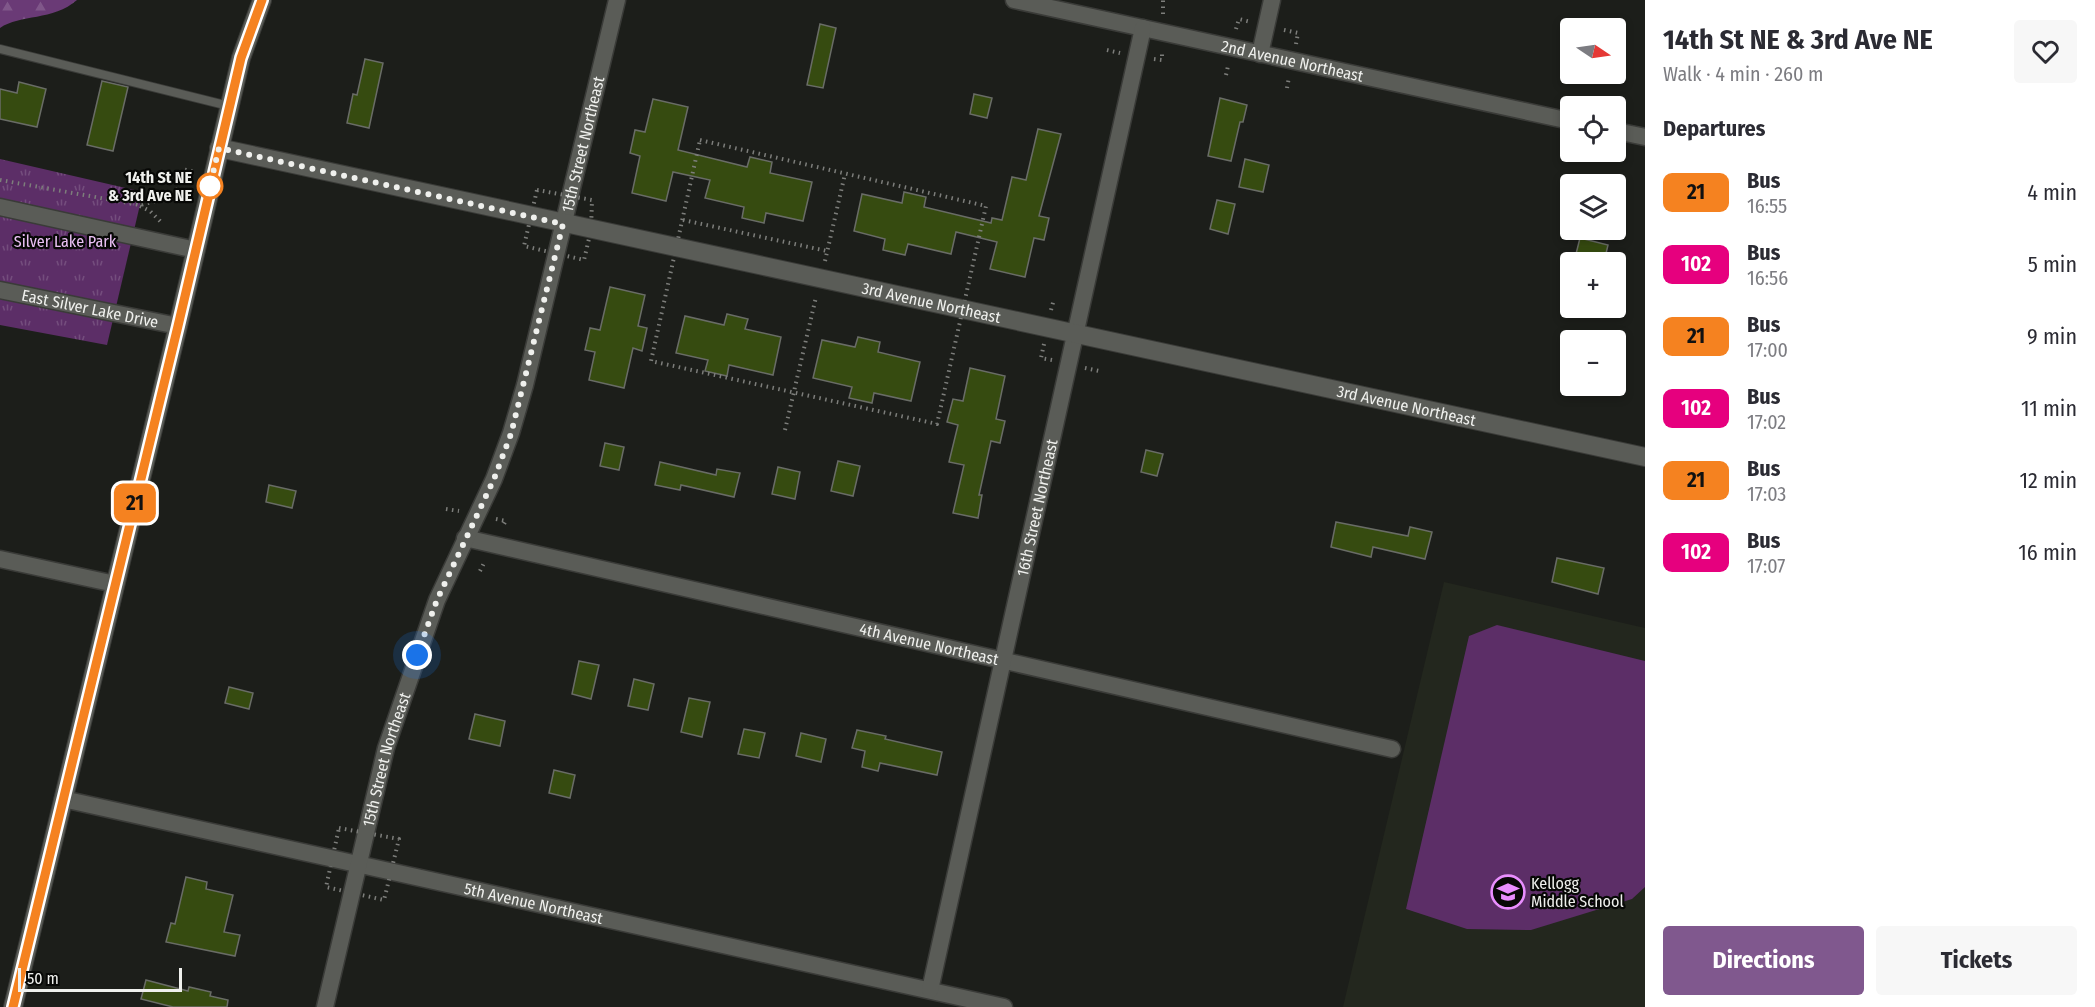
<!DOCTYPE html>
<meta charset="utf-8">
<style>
body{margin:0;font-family:"Fira Sans Condensed",sans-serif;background:#f7f7f7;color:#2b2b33;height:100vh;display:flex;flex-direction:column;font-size:22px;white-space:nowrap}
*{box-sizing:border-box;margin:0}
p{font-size:20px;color:#7c7c81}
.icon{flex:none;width:33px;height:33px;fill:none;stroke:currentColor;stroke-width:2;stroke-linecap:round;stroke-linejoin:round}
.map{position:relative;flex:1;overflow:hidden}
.side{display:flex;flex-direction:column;background:#fff;width:450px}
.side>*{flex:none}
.badge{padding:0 12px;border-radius:9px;font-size:21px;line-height:39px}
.needle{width:39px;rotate:103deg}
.fabs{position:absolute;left:1560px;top:18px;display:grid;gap:12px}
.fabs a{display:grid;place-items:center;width:66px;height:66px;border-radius:6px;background:#fff;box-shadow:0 3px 9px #0003;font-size:30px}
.scale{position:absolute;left:18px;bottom:15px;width:164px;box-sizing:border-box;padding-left:6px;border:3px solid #eff0ed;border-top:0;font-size:16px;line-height:21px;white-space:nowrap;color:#eff0ed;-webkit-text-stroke:4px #070806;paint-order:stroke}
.you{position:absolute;width:30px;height:30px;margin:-15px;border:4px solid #fff;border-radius:50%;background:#1a73e8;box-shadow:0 0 0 9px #1a73e833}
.map>.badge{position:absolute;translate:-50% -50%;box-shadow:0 0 0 3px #fff}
h2{padding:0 18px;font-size:22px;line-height:54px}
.round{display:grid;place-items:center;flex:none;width:63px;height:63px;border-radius:6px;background:#f7f7f7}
.headline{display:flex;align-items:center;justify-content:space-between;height:102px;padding:0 18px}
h1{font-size:28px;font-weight:700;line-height:45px}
.primary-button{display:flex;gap:12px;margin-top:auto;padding:12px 18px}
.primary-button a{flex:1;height:69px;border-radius:6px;background:#80588e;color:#fff;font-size:24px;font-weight:700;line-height:69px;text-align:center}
.primary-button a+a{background:#f7f7f7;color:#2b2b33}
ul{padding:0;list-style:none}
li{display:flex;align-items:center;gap:18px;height:72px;padding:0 18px}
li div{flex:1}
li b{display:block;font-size:22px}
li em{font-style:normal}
li .badge{min-width:66px;font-weight:700;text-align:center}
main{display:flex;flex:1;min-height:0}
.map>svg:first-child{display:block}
</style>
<main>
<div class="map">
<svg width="1645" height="1007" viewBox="0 0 1645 1007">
<defs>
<pattern id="forest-firs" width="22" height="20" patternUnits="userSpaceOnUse" patternTransform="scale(1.5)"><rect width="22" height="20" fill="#6a3a76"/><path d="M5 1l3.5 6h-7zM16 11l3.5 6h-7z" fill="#80578a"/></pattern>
<pattern id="park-tufts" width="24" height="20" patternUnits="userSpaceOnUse" patternTransform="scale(1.5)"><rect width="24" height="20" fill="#5c2e67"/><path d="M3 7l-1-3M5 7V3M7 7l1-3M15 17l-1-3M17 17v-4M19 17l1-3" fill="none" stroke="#744d7d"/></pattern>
</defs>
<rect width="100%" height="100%" fill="#1c1e1a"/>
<polygon fill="#23271e" points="1444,582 1645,628 1645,1007 1343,1007"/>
<path fill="url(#forest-firs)" d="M0 0H77C53 21 20 14 0 28Z"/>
<polygon fill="url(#park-tufts)" points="0,159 143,192 107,345 0,325"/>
<polygon fill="#5c2e67" points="1497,625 1645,661 1645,887 1632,899 1531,930 1467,929 1406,909 1469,636"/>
<g fill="#364b10" stroke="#696c66" stroke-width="1.5">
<polygon points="820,24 836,28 823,88 807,85"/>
<polygon points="365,59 383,63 369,128 347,123 353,94 357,95"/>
<polygon points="102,81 128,87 113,151 87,145"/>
<polygon points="19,82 46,89 37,127 0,119 0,89 17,93"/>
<polygon points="974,94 992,98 987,118 970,114"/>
<polygon points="1220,98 1247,105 1243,122 1240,122 1231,161 1208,156"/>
<polygon points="653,99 688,107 678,150 747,167 750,157 772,162 770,173 812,182 803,221 766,213 764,223 742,218 744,207 705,198 710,180 673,172 666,201 632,193 640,156 630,153 635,130 645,132"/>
<polygon points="1038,129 1061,134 1039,216 1049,218 1044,240 1034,238 1025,277 990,269 997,242 956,232 951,254 908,244 905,255 883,250 885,239 854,231 862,194 902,203 904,192 926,197 924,207 991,223 992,218 1002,220 1012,177 1026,180"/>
<polygon points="1245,159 1269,165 1263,192 1239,187"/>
<polygon points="1217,200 1235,204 1228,234 1210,229"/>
<polygon points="1580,238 1608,245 1604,262 1574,262"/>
<polygon points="610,287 645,295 638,326 647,328 642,351 633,348 624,388 589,380 595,352 585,350 590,328 600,330"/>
<polygon points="727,314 748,319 745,329 781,337 773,375 729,365 727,376 705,371 708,360 676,353 685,316 724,325"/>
<polygon points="858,337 880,342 878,352 920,362 911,401 874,393 872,403 849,398 852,387 813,378 822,340 855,347"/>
<polygon points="970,368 1005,376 996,419 1005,421 1000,443 991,441 979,495 982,495 978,518 953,513 964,465 949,462 958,425 947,422 953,399 963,401"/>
<polygon points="605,443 624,447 619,470 600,466"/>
<polygon points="1146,450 1163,454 1157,476 1141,472"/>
<polygon points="838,461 860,466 853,496 831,491"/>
<polygon points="660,462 716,475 717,469 740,473 734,497 681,485 680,490 655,485"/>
<polygon points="778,467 800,472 795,499 772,494"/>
<polygon points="269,485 296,491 292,508 266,502"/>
<polygon points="1336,522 1408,536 1410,527 1432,532 1425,559 1373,547 1371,557 1331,547"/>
<polygon points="1557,558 1604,568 1598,594 1552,582"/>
<polygon points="579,661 599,665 591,699 572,694"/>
<polygon points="634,679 654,684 648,710 628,706"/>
<polygon points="229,687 253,693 249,709 225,703"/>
<polygon points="689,698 710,702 702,737 681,732"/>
<polygon points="475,714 505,721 500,746 469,739"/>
<polygon points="744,729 765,733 759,758 738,754"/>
<polygon points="857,730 886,736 885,739 942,752 937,775 880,763 878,771 862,767 865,751 852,748"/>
<polygon points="801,733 826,739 821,762 796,756"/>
<polygon points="554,770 575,775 570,798 549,793"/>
<polygon points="186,877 207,882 206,889 233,895 224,932 240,935 235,956 166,942 171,923 175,924"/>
<polygon points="146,980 188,991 189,987 211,992 210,996 228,1000 227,1007 173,1007 141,999"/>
</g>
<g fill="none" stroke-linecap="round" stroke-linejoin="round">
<defs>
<polyline id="service" points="0,49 229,106"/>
<g id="minor">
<path id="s1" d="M1014 0 1570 121"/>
<polyline points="1260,54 1272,0"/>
<polyline points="1616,131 1645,137"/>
<polyline points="0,207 196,250"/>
<path id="s2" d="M0 290 178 326"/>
<path id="s3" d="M465 538 1392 749"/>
<polyline points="0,559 115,584"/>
<path id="s4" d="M63 799 1004 1007"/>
<path id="s5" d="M930 990 1143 28"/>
<path id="s6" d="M325 1007 386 748 437 600 494 479 511 433 525 385 617 0"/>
</g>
<g id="tertiary">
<path id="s7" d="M219 148 1645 457"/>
</g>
<polyline id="secondary" points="13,1007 178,326 241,58 262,0"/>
</defs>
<use href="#service" stroke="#3a3b38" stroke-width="10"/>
<use href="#minor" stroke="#3a3b38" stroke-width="19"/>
<use href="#tertiary" stroke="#3a3b38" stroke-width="20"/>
<use href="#secondary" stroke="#3a3b38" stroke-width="20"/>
<g stroke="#7d7e7b" stroke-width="4" stroke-dasharray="1.5 4.5" stroke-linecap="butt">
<polyline points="1163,14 1163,0"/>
<polyline points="1236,29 1239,19 1251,22"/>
<polyline points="1284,30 1298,33 1296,44"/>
<polyline points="1107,50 1120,53"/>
<polyline points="1154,59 1162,60 1162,52"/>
<polyline points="1226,75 1228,66"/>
<polyline points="1287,88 1289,77"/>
<polygon points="700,140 986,206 937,424 651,361"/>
<polyline points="0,180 140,205 176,196 182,169 196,172"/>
<polygon points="537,190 592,200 591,230 584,260 524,246"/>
<polyline points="140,206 150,211 162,223"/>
<polyline points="683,220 827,251"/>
<polyline points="825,261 845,174"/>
<polyline points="1051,310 1054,299"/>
<polyline points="1044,344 1041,358 1052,360"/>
<polyline points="1085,368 1099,371"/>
<polyline points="785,430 816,297"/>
<polyline points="446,509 459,511"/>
<polyline points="496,519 506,521 502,527"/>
<polyline points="480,571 485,561"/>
<polygon points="339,828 399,839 384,900 326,887"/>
</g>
<use href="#service" stroke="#5a5c57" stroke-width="8"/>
<use href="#minor" stroke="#5a5c57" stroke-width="16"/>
<use href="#tertiary" stroke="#5a5c57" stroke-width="18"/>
<use href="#secondary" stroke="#5a5c57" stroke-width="18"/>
</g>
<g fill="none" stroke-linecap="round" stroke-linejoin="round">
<defs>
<polyline id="line" points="13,1007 178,326 241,58 262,0"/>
</defs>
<use href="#line" stroke="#fff" stroke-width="14"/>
<use href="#line" stroke="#f58220" stroke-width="9"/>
<polyline stroke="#eff0ed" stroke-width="6" stroke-dasharray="0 10.8" points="210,186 208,194 219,148 563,224 511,434 494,479 437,600 417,655"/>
</g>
<defs>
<symbol id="school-ring" viewBox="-11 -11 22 22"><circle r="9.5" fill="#070806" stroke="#e98efe" stroke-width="1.5"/><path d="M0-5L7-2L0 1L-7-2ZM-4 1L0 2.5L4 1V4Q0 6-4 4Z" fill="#e98efe"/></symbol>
</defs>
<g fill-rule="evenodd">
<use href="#school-ring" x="1489" y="873" width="38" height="38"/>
</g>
<circle fill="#fff" stroke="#f58220" stroke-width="3" cx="210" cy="186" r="12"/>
<g text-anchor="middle" stroke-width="4.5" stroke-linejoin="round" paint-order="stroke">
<g font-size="16" fill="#eff0ed" stroke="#070806">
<text dy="6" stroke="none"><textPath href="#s1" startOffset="285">2nd Avenue Northeast</textPath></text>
<text dy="6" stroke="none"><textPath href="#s6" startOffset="903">15th Street Northeast</textPath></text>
<text dy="6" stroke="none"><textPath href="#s7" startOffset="729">3rd Avenue Northeast</textPath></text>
<text dy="6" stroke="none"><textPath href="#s2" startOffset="92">East Silver Lake Drive</textPath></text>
<text dy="6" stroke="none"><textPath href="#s7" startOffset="1215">3rd Avenue Northeast</textPath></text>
<text dy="6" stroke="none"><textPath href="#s5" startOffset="494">16th Street Northeast</textPath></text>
<text dy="6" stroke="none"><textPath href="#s3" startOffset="476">4th Avenue Northeast</textPath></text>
<text dy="6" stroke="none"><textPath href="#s6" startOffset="255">15th Street Northeast</textPath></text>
<text dy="6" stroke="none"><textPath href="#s4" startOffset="482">5th Avenue Northeast</textPath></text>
</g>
<g font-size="16" font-weight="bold" fill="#eff0ed" stroke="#070806" text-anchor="end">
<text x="192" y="183">14th St NE<tspan x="192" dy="18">&amp; 3rd Ave NE</tspan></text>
</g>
<g font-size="16" fill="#ebc1f5" stroke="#070806">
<text x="65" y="247">Silver Lake Park</text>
</g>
<g font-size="16" fill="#eff0ed" stroke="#070806" text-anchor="start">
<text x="1531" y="889">Kellogg<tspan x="1531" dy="18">Middle School</tspan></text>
</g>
</g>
</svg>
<div class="fabs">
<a><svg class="needle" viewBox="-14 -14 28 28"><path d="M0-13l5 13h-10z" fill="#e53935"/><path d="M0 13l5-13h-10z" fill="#7c7c81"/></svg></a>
<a><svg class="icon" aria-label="locate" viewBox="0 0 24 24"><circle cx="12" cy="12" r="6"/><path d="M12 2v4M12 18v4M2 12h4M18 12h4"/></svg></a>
<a><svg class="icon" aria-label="layers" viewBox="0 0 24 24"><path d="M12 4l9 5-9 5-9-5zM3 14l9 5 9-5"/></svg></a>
<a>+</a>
<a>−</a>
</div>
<div class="scale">50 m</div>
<div class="you" style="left:417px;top:655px"></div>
<b class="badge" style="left:135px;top:503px;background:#f58220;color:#111">21</b>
</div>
<section class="side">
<div class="headline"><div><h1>14th St NE &amp; 3rd Ave NE</h1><p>Walk · 4 min · 260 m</p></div><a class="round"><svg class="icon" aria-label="heart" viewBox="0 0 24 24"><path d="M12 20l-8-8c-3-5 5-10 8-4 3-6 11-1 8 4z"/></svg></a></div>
<h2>Departures</h2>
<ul>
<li><span class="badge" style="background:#f58220;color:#111">21</span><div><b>Bus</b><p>16:55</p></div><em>4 min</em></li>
<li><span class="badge" style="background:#e6007e;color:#fff">102</span><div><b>Bus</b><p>16:56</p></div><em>5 min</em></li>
<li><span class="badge" style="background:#f58220;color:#111">21</span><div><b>Bus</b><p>17:00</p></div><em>9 min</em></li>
<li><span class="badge" style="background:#e6007e;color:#fff">102</span><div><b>Bus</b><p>17:02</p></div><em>11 min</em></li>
<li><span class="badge" style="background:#f58220;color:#111">21</span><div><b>Bus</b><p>17:03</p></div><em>12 min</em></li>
<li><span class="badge" style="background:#e6007e;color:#fff">102</span><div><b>Bus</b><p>17:07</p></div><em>16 min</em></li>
</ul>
<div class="primary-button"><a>Directions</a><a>Tickets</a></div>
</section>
</main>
